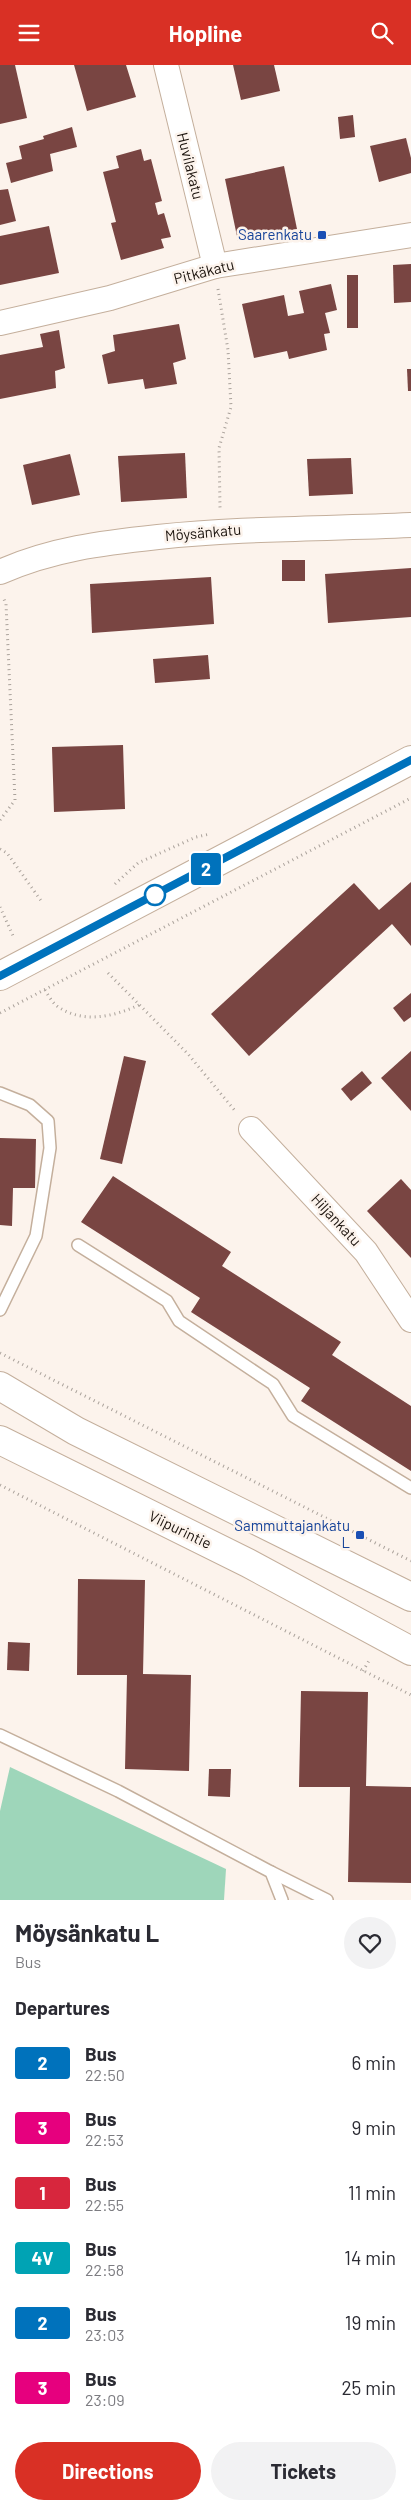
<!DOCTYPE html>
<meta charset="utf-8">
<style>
body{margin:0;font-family:Barlow,sans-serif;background:#f2f2f3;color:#2b2b33;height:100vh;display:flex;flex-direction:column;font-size:19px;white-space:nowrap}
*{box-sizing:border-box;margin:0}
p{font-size:16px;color:#7c7c81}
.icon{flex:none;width:28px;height:28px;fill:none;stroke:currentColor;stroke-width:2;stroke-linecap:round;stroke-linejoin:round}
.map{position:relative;height:1835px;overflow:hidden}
.side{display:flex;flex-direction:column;background:#fff;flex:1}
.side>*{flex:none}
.badge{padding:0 10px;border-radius:4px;font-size:18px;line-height:32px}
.map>.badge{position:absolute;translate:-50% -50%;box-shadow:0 0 0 2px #fff}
h2{padding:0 15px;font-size:19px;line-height:45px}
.round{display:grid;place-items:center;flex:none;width:52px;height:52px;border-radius:26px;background:#f2f2f3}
.headline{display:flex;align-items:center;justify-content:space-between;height:85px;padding:0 15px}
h1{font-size:24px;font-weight:700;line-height:38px}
.cta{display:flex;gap:10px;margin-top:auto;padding:10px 15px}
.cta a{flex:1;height:58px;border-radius:30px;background:#d93025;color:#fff;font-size:20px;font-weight:700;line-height:58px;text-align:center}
.cta a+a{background:#f2f2f3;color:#2b2b33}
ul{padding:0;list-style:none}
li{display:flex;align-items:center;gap:15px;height:65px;padding:0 15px}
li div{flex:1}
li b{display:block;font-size:19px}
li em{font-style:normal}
li .badge{min-width:55px;font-weight:700;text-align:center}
header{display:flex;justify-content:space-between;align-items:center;height:65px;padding:0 15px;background:#d93025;color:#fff;font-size:22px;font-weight:700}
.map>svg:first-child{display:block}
</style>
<header><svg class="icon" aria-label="menu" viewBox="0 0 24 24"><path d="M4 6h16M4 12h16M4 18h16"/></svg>Hopline<svg class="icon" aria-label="search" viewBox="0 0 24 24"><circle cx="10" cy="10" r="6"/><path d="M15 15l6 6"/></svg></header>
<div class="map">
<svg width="411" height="1835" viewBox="0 0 411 1835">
<rect width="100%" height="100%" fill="#fcf3ec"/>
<polygon fill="#9ed6ba" points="10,1702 226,1804 224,1835 0,1835 0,1746"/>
<g fill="#794542">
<polygon points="0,0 15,0 27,53 0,59"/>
<polygon points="74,0 126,0 136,32 87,46"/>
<polygon points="233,0 274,0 280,26 241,35"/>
<polygon points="353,50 355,72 340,74 338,52"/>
<polygon points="72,62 77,82 50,89 53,106 11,118 6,98 22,94 19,81 44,74 43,71"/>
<polygon points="406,73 411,93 411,108 379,117 370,81"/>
<polygon points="141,84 144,96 151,94 162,136 155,138 158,150 164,148 171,172 161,174 164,183 121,195 111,158 116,157 103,107 119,103 116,91"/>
<polygon points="284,101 297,164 238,176 225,114"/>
<polygon points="8,124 16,156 0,160 0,125"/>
<polygon points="49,161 59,208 0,220 0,171"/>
<polygon points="411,199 411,237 394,238 393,200"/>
<rect x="347" y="210" width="11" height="53"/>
<polygon points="331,219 337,245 325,248 330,268 324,269 327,285 289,294 287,286 254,293 242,239 284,230 288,251 304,248 299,226"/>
<polygon points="179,259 186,294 173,298 177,319 145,324 143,314 108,319 102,290 115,286 113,270"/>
<polygon points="59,265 65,303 55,306 56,323 0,334 0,290 43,282 40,269"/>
<polygon points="407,304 411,304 411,326 408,326"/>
<polygon points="185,388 187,433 121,437 118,391"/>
<polygon points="70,389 80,430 32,440 23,400"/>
<polygon points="351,393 353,429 309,431 307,394"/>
<rect x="282" y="495" width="23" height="21"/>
<polygon points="411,503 411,552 328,558 325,509"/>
<polygon points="211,512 214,559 92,568 90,519"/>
<polygon points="208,590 210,614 155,618 153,594"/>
<polygon points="123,680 125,744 54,747 52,682"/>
<polygon points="411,817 411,881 392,859 249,991 211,949 354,818 379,845"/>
<polygon points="411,928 411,952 404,957 393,943"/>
<polygon points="411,986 411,1046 381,1013"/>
<polygon points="124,991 146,996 122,1099 100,1094"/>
<polygon points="362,1006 372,1018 351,1036 341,1024"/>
<polygon points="0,1073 36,1074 35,1123 13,1123 12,1161 0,1160"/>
<polygon points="113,1111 231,1187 222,1201 341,1277 332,1290 411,1341 411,1406 301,1336 310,1323 191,1247 200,1233 81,1157"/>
<polygon points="401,1114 411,1125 411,1193 367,1146"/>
<polygon points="78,1514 145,1515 143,1609 191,1610 189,1706 125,1704 127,1610 77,1610"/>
<polygon points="8,1577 30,1578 29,1606 7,1605"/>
<polygon points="301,1626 368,1627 366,1721 411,1722 411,1818 348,1817 350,1722 299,1722"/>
<polygon points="209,1704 231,1704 230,1732 208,1731"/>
</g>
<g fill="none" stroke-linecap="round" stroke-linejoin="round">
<defs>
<g id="service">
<polyline points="0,1028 30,1040 48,1056 50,1083 36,1171 0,1245"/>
<polyline points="78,1180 167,1236 179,1256 273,1319 293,1351 411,1423"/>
<polyline points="0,1670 118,1726 271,1807 282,1835"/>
<polyline points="271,1807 327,1835"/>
</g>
<g id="minor">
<polyline points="166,0 215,201"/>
<polyline points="0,258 110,233 215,201 411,170"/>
<path d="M0 507C52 484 102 478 158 472 242 463 326 464 411 460"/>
<polyline points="251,1064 366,1187 411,1255"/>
</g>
<g id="secondary">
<polyline points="0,911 411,695"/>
<polyline points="0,1321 76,1366 411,1532"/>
<polyline points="0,1375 248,1498 411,1586"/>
</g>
</defs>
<use href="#service" stroke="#c4af9c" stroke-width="14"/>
<use href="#minor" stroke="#c4af9c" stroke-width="26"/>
<use href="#secondary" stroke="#c4af9c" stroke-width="30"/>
<g stroke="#aaa29b" stroke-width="3" stroke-dasharray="1 4" stroke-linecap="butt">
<polyline points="218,224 228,285 231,342 219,383 220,443"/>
<polyline points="0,755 15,735 6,539 3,532"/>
<polyline points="0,784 7,788 42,837"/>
<polyline points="115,819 138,798 196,772 210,769"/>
<polyline points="0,842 14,873"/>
<polyline points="108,908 188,989 236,1047"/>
<path d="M45 925C48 930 52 937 57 941 82 959 113 952 139 940"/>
<polyline points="0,948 411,733"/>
<polyline points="0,1288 411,1496"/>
<polyline points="0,1420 411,1630"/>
<polyline points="363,1606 370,1594"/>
</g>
<use href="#service" stroke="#fff" stroke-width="11"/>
<use href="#minor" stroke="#fff" stroke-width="24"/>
<use href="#secondary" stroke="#fff" stroke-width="28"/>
</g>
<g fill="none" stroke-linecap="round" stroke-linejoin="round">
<defs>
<polyline id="line" points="0,911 411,695"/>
</defs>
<use href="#line" stroke="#fff" stroke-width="11"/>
<use href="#line" stroke="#0072bc" stroke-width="8"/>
</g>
<g fill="#1a4fb4" stroke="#fcf3ec" stroke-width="2">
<rect x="317" y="165" width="10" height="10" rx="2.5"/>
<rect x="355" y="1465" width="10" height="10" rx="2.5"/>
</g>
<circle fill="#fff" stroke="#0072bc" stroke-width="2.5" cx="155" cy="830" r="10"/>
<g text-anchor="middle" stroke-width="5" stroke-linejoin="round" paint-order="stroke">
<g font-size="15" fill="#1b130d" stroke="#fcf3ec">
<text transform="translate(190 101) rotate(76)" y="5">Huvilakatu</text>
<text transform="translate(204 207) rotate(-14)" y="5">Pitkäkatu</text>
<text transform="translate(203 468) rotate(-5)" y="5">Möysänkatu</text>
<text transform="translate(336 1155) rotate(47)" y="5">Hiljankatu</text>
<text transform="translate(180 1465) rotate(26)" y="5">Viipurintie</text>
</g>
<g font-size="15" fill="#164399" stroke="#fcf3ec" text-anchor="end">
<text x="312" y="175">Saarenkatu</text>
<text x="350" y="1466">Sammuttajankatu<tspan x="350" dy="17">L</tspan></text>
</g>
</g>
</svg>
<b class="badge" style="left:206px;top:804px;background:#0072bc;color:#fff">2</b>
</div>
<section class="side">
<div class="headline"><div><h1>Möysänkatu L</h1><p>Bus</p></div><a class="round"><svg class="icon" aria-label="heart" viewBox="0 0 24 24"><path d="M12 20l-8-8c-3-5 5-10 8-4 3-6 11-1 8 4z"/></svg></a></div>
<h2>Departures</h2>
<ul>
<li><span class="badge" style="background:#0072bc;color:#fff">2</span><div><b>Bus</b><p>22:50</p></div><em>6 min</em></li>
<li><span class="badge" style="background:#e6007e;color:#fff">3</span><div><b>Bus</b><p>22:53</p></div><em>9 min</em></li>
<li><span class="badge" style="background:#d7263d;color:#fff">1</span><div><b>Bus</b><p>22:55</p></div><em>11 min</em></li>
<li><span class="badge" style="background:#00a3b4;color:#fff">4V</span><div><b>Bus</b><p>22:58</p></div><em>14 min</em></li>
<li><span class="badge" style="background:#0072bc;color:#fff">2</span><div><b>Bus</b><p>23:03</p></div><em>19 min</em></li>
<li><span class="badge" style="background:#e6007e;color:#fff">3</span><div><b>Bus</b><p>23:09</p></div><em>25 min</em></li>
</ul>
<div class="cta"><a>Directions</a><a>Tickets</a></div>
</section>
